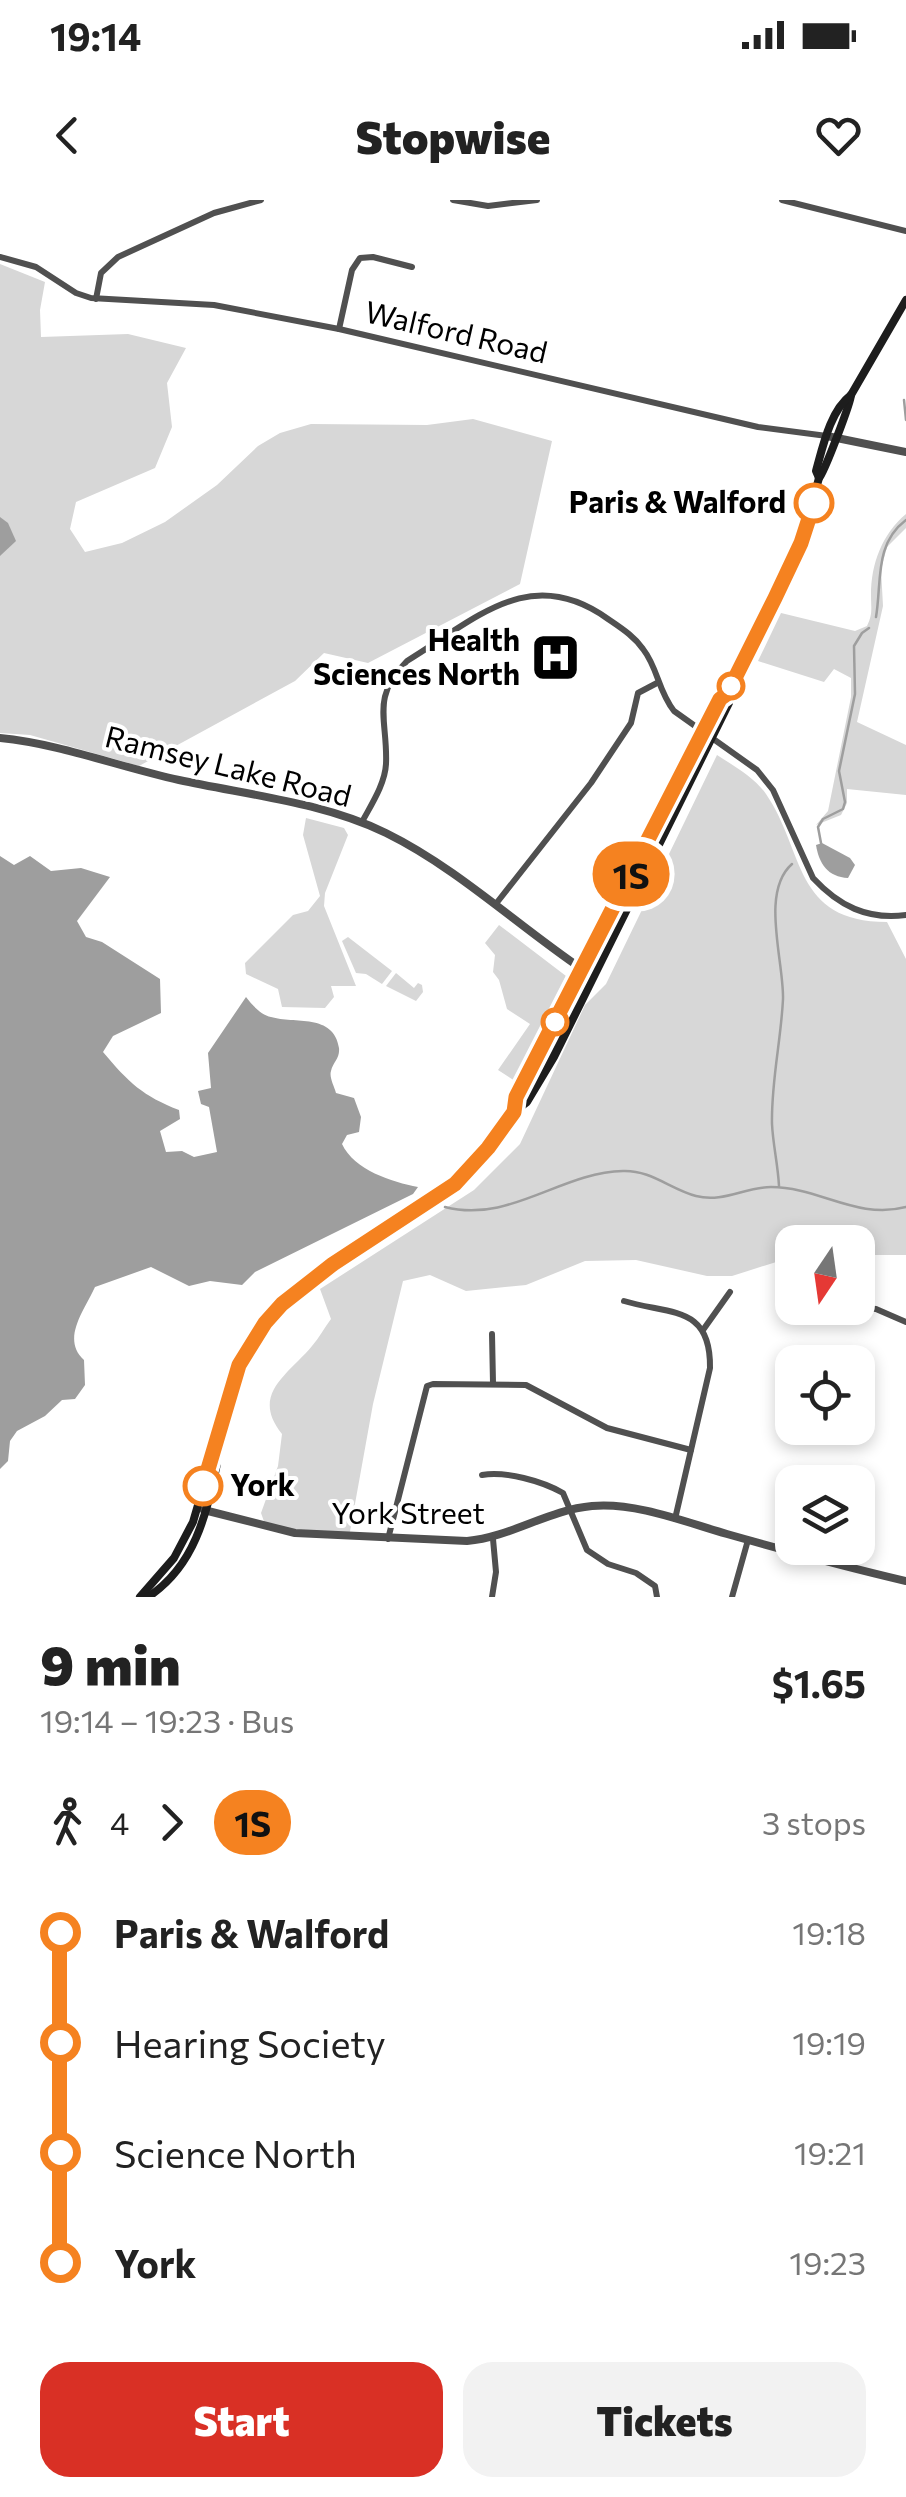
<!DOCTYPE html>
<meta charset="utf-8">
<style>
body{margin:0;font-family:Commissioner,sans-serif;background:#f2f2f2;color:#222;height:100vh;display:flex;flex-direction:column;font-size:38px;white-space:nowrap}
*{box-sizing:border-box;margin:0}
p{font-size:32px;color:#767676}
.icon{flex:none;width:55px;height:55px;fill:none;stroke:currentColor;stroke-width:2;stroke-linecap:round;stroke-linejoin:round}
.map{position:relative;height:1397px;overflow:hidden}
.panel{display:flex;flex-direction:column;background:#fff;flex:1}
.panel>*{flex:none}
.badge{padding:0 20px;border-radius:32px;font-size:35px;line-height:65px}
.needle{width:65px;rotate:193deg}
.fabs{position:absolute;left:775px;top:1025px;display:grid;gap:20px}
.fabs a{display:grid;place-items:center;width:100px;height:100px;border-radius:20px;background:#fff;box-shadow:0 5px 15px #0003;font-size:50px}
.map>.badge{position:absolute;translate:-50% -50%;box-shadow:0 0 0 5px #fff}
.legs{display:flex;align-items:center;gap:15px;height:110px;padding:0 40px;font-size:32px}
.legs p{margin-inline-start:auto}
.headline{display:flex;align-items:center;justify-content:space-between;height:170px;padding:0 40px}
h1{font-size:55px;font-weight:800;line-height:75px}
.button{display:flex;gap:20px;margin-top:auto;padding:20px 40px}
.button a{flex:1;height:115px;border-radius:30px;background:#d93025;color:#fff;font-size:40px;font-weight:800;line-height:115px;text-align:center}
.button a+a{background:#f2f2f2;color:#222}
ul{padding:0 40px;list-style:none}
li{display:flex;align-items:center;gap:35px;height:110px;font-size:38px}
li i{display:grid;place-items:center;width:15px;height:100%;margin:0 12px;background:currentColor}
li i::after{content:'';width:25px;height:25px;margin:-12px;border:8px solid;border-radius:50%;background:#fff}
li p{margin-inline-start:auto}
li:first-child i{background:linear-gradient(#0000 50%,currentColor 0)}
li:last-child i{background:linear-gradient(currentColor 50%,#0000 0)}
.status{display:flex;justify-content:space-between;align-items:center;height:70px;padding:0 50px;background:#fff;direction:ltr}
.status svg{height:28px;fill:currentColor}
header{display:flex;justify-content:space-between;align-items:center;height:130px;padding:0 40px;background:#fff;font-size:45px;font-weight:800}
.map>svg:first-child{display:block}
</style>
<div class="status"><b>19:14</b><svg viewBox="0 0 49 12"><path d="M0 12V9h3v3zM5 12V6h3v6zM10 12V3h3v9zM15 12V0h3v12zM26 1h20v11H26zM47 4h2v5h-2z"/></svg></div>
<header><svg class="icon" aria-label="back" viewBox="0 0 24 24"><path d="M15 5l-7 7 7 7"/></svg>Stopwise<svg class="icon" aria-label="heart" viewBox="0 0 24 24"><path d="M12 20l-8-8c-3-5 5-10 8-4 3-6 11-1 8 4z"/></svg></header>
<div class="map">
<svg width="906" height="1397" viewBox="0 0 906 1397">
<rect width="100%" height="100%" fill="#fff"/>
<g fill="#d7d7d7">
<polygon points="0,64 45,82 40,110 41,137 128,134 186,148 167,183 172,227 155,268 76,302 70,329 85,352 122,343 165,322 217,285 258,246 280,233 311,224 427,225 473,219 552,241 520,384 368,463 324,453 295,481 139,566 30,535 0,533"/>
<path d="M906 314V328L887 347 881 369 883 406 857 522 906 545V595L847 589V603L841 615 816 625 828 611 851 497V478L834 469 824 482 758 461 781 413 855 431 867 426C873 414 871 408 871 395 871 364 882 334 906 314Z"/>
<path d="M717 555C734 566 754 577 766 594 805 651 793 722 887 722L906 759V1055H858V1042H792V1057L732 1076H707L636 1060 585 1061 526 1085 466 1091 430 1075 403 1081 373 1204 349 1337 266 1327 261 1313 278 1266 282 1234C250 1194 288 1175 312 1146 319 1138 324 1128 331 1119L320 1089 474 990 520 944 585 805 606 784Z"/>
<polygon points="306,618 344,628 348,635 325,693 324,706 356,786 331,786 334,797 325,808 282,807 278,789 246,774 245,763 293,715 308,711 320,696 303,635"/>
<polygon points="499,725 566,776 515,881 498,870 530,824 507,809 499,780 493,772 495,755 485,743"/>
<polygon points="348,737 392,771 382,784 366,774 356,773 342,741"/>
<polygon points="396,773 414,788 418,783 422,785 423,792 416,801 386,786"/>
</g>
<g fill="#9e9e9e">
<polygon points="0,317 8,323 16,341 0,356"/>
<path d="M822 643 850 658 855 665 848 678C828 677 819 664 816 645Z"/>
<path d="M0 656 14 665 30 656 51 671 81 668 110 677 77 721 86 737 102 742 160 779 161 813 113 836 103 852C129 883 143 896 179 910L180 919 160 931 166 952 182 951 194 957 217 952 209 907 201 904 198 891 211 888 208 853 246 797C252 805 261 815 271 817 294 824 334 813 339 848 340 859 333 862 331 871 329 877 334 886 336 893L354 898 361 917 359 932 347 935 342 944C354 970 392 982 418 987L413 994 255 1072 242 1085 210 1081 189 1086 151 1067 95 1087C84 1111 61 1139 84 1160L85 1185 75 1199 62 1200 45 1216 17 1231 10 1241 8 1261 0 1269Z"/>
</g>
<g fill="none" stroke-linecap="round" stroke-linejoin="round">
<g stroke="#9e9e9e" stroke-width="2.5">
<polyline points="904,200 906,220"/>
<path d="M876 417C882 382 874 344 906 320"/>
<polyline points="821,643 818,627 823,619 843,609 845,602 839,571 855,494 854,446 862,433 869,428"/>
<path d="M779 986C778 965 773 945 772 924 771 882 781 841 783 799 784 761 760 692 792 664"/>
<path d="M445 1007C509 1024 561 972 623 971 651 970 670 989 696 996 723 1003 745 987 771 987 819 987 857 1020 906 1007"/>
</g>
<g stroke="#505050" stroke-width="6">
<polyline points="453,0 488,6 537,0"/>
<polyline points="782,0 906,31"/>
<polyline points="0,57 36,67 76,93 91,98 214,105 339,129 758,227 827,236"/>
<polyline points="96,99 101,73 118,57 214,13 261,0"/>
<polyline points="339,129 352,70 360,58 373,57 412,67"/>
<path d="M362 622C371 605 385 584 386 564 388 520 370 498 407 461 476 419 530 363 608 419 621 428 634 436 643 449 658 468 658 491 674 511L757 570 773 590 813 678C839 706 867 720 906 715"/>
<polyline points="495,705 591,583 631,523 638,493 657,483"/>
<path d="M624 1101C670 1115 711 1105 710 1168L675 1319"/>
<polyline points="858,1107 876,1109 906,1122"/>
<polyline points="703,1130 730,1092"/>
<polyline points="492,1134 493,1183"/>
<path d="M482 1275C506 1271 542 1281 563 1293L587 1350 608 1364 636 1373 655 1386 657 1397"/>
<polyline points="388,1339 427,1186 433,1184 526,1185 607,1228 691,1250"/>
<polyline points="492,1397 496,1372 493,1339"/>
<polyline points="732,1397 748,1340"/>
</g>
<g stroke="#505050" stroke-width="8">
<polyline points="827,236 906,252"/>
<path d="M0 538C61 544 119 567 179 580 248 595 322 602 386 633 457 668 517 725 582 769"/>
<path d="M204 1310 295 1333 467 1341C511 1337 548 1310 592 1306 636 1302 685 1322 727 1334 787 1351 846 1367 906 1381"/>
</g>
<g stroke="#1d1d1d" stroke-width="8">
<path d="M819 278C824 273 851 202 851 195"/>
<polyline points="537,879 582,783 582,769"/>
<path d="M514 912 516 897 720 499 727 493 801 343 819 278 816 271C823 246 830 211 851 195L906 100"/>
<polyline points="140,1397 174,1358 193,1322 239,1165 265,1123 281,1104 333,1064 455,985 489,948 514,912 527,902 554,857 729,503 727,493"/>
<path d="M148 1397C195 1366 206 1315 217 1264L214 1256"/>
</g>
</g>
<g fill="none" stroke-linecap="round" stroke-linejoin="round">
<defs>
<polyline id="line-1" points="203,1286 239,1165 265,1123 282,1104 333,1064 455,984 488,948 514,912 516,897 720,499 727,494 775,398 801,343 814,303"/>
</defs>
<use href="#line-1" stroke="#fff" stroke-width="22"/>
<use href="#line-1" stroke="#f58220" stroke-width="15"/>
</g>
<defs>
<symbol id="hospital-square" viewBox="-11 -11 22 22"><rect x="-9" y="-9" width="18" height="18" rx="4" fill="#000" stroke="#fff"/><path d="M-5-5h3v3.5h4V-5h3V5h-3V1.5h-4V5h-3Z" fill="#fff"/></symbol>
</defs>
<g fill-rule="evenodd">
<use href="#hospital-square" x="528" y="430" width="55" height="55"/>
</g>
<g fill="#fff" stroke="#f58220" stroke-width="5">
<circle cx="814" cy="303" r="18"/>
<circle cx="731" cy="486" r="12"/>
<circle cx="555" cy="822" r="12"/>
<circle cx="203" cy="1286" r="18"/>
</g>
<g text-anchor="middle" stroke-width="8" stroke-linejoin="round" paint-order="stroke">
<g font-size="30" fill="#000" stroke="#fff">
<text transform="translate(456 133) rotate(13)" y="10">Walford Road</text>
<text transform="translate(228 567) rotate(14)" y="10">Ramsey Lake Road</text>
<text x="408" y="1324">York Street</text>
</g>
<g font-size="30" font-weight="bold" fill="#000" stroke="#fff" text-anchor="end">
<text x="786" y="313">Paris &amp; Walford</text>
<text x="230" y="1296" text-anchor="start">York</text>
</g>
<g font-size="30" font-weight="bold" fill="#000" stroke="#fff" text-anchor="end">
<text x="520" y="451">Health<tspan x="520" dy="34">Sciences North</tspan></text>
</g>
</g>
</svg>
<div class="fabs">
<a><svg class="needle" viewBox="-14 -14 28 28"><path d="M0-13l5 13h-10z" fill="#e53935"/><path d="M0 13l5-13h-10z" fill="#767676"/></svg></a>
<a><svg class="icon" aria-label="locate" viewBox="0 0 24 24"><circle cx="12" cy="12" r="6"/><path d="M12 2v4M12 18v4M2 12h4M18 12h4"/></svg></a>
<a><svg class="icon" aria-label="layers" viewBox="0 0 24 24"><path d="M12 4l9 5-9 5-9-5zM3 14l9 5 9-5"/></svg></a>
</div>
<b class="badge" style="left:631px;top:674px;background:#f58220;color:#111">1S</b>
</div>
<section class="panel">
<div class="headline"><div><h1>9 min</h1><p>19:14 – 19:23 · Bus</p></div><b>$1.65</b></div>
<div class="legs"><svg class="icon" aria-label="walk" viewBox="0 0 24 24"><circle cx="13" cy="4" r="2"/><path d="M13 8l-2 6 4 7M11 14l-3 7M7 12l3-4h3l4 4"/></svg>4<svg class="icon" aria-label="forward" viewBox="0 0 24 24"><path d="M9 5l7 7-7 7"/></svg><b class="badge" style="background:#f58220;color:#111">1S</b><p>3 stops</p></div>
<ul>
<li><i style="color:#f58220"></i><b>Paris &amp; Walford</b><p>19:18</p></li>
<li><i style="color:#f58220"></i><span>Hearing Society</span><p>19:19</p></li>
<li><i style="color:#f58220"></i><span>Science North</span><p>19:21</p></li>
<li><i style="color:#f58220"></i><b>York</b><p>19:23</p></li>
</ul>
<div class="button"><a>Start</a><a>Tickets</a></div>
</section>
